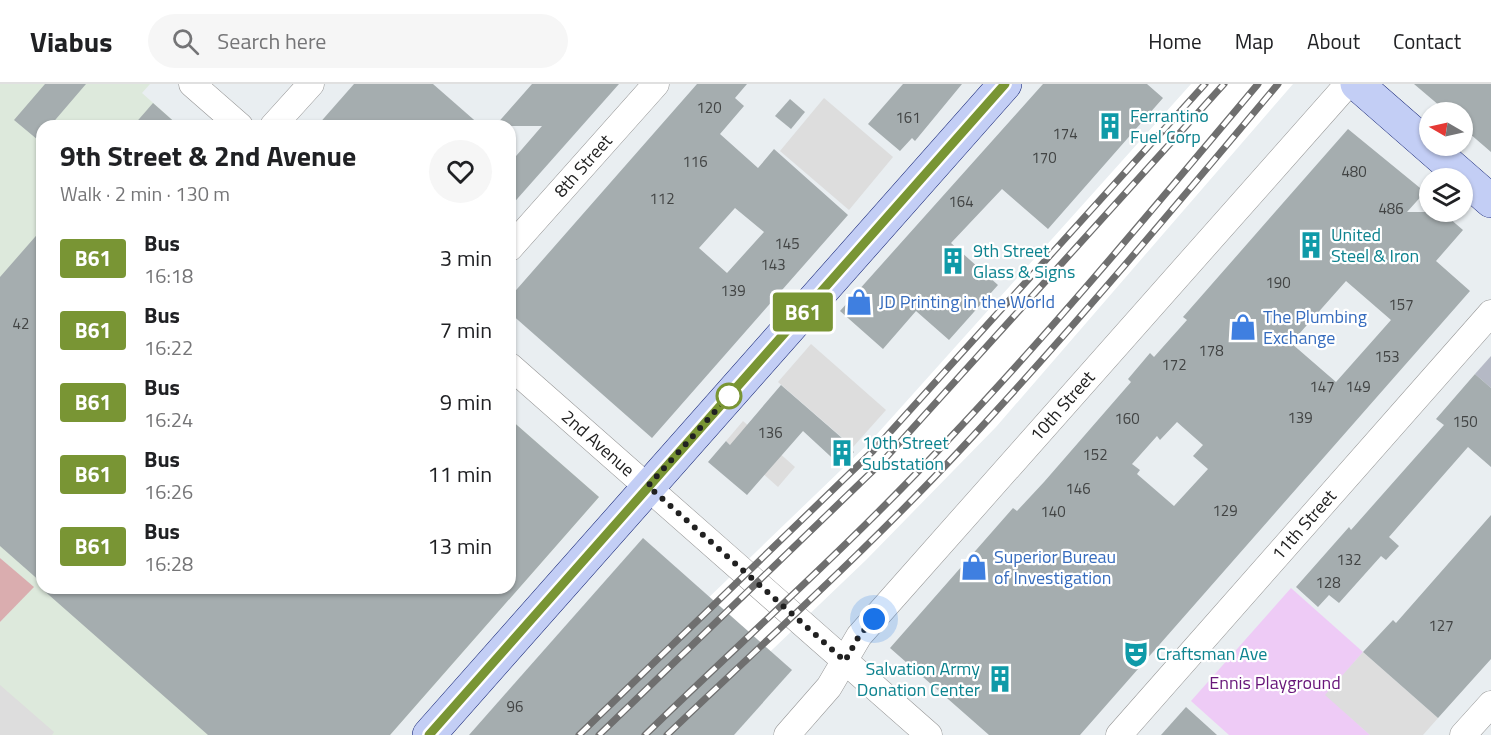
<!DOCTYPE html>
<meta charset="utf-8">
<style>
body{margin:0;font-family:"Titillium Web",sans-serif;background:#f6f6f6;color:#202124;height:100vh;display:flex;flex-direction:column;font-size:22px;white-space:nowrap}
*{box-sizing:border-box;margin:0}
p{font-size:20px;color:#757577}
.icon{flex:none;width:33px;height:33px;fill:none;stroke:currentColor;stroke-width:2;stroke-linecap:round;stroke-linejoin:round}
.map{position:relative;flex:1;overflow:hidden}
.drawer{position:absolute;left:36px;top:36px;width:480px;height:474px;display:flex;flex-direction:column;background:#fff;border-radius:18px;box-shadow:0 2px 4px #0004}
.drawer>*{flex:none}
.badge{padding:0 12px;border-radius:4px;font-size:21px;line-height:39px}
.needle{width:39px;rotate:279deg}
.tools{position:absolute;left:1419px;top:18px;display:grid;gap:12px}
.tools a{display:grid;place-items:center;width:54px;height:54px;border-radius:50%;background:#fff;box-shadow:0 2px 4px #0004;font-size:30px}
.you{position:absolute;width:30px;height:30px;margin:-15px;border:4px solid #fff;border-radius:50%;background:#1a73e8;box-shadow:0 0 0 9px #1a73e833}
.map>.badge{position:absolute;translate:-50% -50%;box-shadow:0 0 0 3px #fff}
.round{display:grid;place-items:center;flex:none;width:63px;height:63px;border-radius:32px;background:#f6f6f6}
.overview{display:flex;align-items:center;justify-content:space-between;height:102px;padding:0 24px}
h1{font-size:28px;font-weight:700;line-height:45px}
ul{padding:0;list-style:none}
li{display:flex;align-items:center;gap:18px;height:72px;padding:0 24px}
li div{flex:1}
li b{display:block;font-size:22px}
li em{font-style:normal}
li .badge{min-width:66px;font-weight:700;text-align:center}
header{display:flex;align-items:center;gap:36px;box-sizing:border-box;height:84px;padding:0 30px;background:#fff;border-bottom:2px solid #e0e0e0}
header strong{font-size:28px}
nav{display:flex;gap:33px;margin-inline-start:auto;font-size:21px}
.search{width:420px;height:54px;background:#f6f6f6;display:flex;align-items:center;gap:15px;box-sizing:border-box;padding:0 21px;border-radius:33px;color:#757577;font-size:22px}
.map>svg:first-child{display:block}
</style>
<header>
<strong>Viabus</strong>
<div class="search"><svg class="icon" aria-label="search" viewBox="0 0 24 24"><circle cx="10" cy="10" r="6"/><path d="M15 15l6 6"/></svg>Search here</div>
<nav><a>Home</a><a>Map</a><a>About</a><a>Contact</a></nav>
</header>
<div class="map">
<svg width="1491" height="651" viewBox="0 0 1491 651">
<rect width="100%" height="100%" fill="#e9eef1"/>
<polygon fill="#dde9dc" points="0,0 150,0 142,9 179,42 42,42 42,504 510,504 510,335 599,413 390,651 0,651 0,538 33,503 0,474"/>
<polygon fill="#b5b9c5" points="1491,272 1491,304 1475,290"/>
<polygon fill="#eecbf6" points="1291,504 1363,568 1326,611 1370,651 1229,651 1191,617"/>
<g fill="#ddd">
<polygon points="824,14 893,73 849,126 780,67"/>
<polygon points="811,260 886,326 853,363 778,298"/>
<polygon points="743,337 795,383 778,403 726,357"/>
<polygon points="1363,568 1438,634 1423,651 1370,651 1325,611"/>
<polygon points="0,601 54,648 52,651 0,651"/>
</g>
<polygon fill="#daadaf" points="0,474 34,503 0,538"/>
<polygon fill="#fff" points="1191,0 1293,0 996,343 866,476 683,651 566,651 869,359"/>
<g fill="#a5adaf" fill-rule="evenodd">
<polygon points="45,0 86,0 50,42 42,42 42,51 38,56 14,36"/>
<polygon points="354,0 433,0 481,42 317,42"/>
<polygon points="532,0 619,0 510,123 510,79 542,42 495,42"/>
<path d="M697 0H747L735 14 744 22 720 50 758 84 774 65 848 131 652 354 510 229V213ZM735 124 764 148 727 189 699 164Z"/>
<polygon points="903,0 962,0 915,57 912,54 900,67 868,40"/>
<polygon points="1043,0 1147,0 1163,14 1048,145 1002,105 951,159 998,201 949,256 916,227 883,265 840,227"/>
<polygon points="1414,0 1491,0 1491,68 1462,43 1462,28 1447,28"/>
<polygon points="790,15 805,28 791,45 775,32"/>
<polygon points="153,19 179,42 133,42"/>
<path d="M1348 45 1425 108 1407 128H1442L1463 146 1436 177 1470 207 1080 651H989L890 564 1013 424 1017 427 1044 398 1131 298 1128 295 1150 269 1154 273 1187 236 1183 233ZM1346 197 1391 236 1336 298 1291 259ZM1177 338 1203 361 1193 372 1208 385 1174 422 1137 390 1140 386 1132 380 1157 352 1160 356Z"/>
<polygon points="42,145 42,499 0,462 0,193"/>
<polygon points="1475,290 1491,304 1491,383 1468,363 1389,453 1399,462 1386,476 1381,472 1339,519 1329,511 1318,523 1296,503 1349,443 1351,446 1444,341 1436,335"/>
<polygon points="781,301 842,354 841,356 854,368 842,383 803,347 747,411 708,378 726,357 730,361"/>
<polygon points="510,335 599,413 390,651 208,651 41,504 510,504"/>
<polygon points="1491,431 1491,575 1438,634 1363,568 1393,536 1396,539"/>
<polygon points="643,454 792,586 734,651 469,651"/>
<polygon points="1186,623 1217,651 1161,651"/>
</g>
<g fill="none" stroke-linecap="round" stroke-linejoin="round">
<defs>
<g id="street">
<polyline points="192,0 240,42"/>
<polyline points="273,42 311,0"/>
<path id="s1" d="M510 164 656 0"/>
<path id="s2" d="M510 282 929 651"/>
<path id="s3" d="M787 651 829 603 859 552 1348 0"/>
<path id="s4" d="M1119 651 1491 229"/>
<polyline points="1463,651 1491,620"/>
</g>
<g id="secondary">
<polyline points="1357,0 1491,117"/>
<polyline points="429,651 1005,0"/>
</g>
</defs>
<use href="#street" stroke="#959595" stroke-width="27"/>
<use href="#secondary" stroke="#0f1f72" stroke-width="34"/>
<use href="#street" stroke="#fff" stroke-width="26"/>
<use href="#secondary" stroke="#c3cef5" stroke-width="33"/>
<defs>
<g id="rail">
<polyline points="579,651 873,367 1205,0"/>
<polyline points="599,651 883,377 1224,0"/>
<path d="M645 651C746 553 852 459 948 356 1056 242 1157 120 1258 0"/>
<path d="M667 651C765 557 867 466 960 366 1070 248 1174 124 1278 0"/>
</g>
</defs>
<use href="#rail" stroke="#6f6f6f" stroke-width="7"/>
<use href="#rail" stroke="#fff" stroke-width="4.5" stroke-dasharray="14" stroke-linecap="butt"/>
</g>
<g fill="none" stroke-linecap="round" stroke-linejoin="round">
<defs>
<polyline id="line" points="429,651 1005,0"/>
</defs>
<use href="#line" stroke="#fff" stroke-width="14"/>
<use href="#line" stroke="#799534" stroke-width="9"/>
<polyline stroke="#212121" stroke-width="6" stroke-dasharray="0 10.8" points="729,312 648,402 845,577 859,552 874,535"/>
</g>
<defs>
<symbol id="building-bare" viewBox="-9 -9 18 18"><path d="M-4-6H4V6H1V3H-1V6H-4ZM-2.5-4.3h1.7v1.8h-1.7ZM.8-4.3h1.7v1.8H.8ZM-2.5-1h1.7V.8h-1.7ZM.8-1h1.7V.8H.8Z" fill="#0f9aa8" stroke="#fff" stroke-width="2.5" paint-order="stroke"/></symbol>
<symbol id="shop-bare" viewBox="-9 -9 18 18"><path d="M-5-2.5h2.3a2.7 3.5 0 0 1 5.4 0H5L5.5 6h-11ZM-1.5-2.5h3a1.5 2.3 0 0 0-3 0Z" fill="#3f7fe0" stroke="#fff" stroke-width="2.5" paint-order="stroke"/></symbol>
<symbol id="theatre-bare" viewBox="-9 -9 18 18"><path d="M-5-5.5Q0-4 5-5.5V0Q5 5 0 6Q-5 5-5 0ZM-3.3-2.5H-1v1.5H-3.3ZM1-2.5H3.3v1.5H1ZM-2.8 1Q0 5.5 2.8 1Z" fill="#0f9aa8" stroke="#fff" stroke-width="2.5" paint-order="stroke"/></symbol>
</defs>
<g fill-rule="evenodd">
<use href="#building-bare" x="1091" y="23" width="38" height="38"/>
<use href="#building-bare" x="1292" y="142" width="38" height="38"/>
<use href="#building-bare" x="934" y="158" width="38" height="38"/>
<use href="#shop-bare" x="840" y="199" width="38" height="38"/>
<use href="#shop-bare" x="1224" y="224" width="38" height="38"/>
<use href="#building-bare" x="823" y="350" width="38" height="38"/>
<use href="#shop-bare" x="955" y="464" width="38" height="38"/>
<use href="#theatre-bare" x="1117" y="551" width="38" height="38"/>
<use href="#building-bare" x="981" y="576" width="38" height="38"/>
</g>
<circle fill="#fff" stroke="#799534" stroke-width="3" cx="729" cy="312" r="12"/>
<g text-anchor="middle" stroke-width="4.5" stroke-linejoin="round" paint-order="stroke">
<g font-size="15" fill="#424444">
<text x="709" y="29">120</text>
<text x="908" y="39">161</text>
<text x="1065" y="55">174</text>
<text x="1044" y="79">170</text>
<text x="695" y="83">116</text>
<text x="1354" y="93">480</text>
<text x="662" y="120">112</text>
<text x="961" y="123">164</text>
<text x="1391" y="130">486</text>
<text x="787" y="165">145</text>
<text x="773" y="186">143</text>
<text x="1278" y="204">190</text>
<text x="733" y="212">139</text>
<text x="1401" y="226">157</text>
<text x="21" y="245">42</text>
<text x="1211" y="272">178</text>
<text x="1387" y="278">153</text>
<text x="1174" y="286">172</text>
<text x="1322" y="308">147</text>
<text x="1358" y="308">149</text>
<text x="1300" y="339">139</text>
<text x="1127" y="340">160</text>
<text x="1465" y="343">150</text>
<text x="770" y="354">136</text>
<text x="1095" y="376">152</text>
<text x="1078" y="410">146</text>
<text x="1225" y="432">129</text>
<text x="1053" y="433">140</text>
<text x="1349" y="481">132</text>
<text x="1328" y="504">128</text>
<text x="1441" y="547">127</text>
<text x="515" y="628">96</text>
</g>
<g font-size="18" fill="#0d838f" stroke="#fff" text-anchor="start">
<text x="1130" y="38">Ferrantino<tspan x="1130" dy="21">Fuel Corp</tspan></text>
<text x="1331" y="157">United<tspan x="1331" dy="21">Steel &amp; Iron</tspan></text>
<text x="973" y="173">9th Street<tspan x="973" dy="21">Glass &amp; Signs</tspan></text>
<text x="862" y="365">10th Street<tspan x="862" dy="21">Substation</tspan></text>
<text x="1156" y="576">Craftsman Ave</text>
<text x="980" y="591" text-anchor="end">Salvation Army<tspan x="980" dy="21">Donation Center</tspan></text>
</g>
<g font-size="18" fill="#212121" stroke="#fff">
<text dy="6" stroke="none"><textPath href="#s1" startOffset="110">8th Street</textPath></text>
<text dy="6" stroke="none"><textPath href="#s3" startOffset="430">10th Street</textPath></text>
<text dy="6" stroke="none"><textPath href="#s2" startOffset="117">2nd Avenue</textPath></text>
<text dy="6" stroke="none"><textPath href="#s4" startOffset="280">11th Street</textPath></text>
</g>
<g font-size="18" fill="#366cbe" stroke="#fff" text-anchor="start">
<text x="879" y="224">JD Printing in the World</text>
<text x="1263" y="239">The Plumbing<tspan x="1263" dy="21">Exchange</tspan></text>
<text x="994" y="479">Superior Bureau<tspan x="994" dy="21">of Investigation</tspan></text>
</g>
<g font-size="18" fill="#671579" stroke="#fff">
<text x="1275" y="605">Ennis Playground</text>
</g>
</g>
</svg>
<div class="tools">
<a><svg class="needle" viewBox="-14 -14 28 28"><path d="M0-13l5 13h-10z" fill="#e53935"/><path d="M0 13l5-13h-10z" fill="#757577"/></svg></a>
<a><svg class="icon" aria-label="layers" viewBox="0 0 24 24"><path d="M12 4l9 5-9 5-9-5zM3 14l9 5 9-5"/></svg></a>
</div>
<div class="you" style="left:874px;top:535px"></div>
<b class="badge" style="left:803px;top:228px;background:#799534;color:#fff">B61</b>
<section class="drawer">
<div class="overview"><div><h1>9th Street &amp; 2nd Avenue</h1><p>Walk · 2 min · 130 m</p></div><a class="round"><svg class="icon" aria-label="heart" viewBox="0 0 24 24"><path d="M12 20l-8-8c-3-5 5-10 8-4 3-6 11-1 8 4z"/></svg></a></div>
<ul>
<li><span class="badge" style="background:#799534;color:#fff">B61</span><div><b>Bus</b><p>16:18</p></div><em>3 min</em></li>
<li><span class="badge" style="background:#799534;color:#fff">B61</span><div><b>Bus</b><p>16:22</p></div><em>7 min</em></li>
<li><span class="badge" style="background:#799534;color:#fff">B61</span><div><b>Bus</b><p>16:24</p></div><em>9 min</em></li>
<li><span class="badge" style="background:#799534;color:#fff">B61</span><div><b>Bus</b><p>16:26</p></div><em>11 min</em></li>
<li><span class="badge" style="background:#799534;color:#fff">B61</span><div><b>Bus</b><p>16:28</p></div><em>13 min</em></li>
</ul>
</section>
</div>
